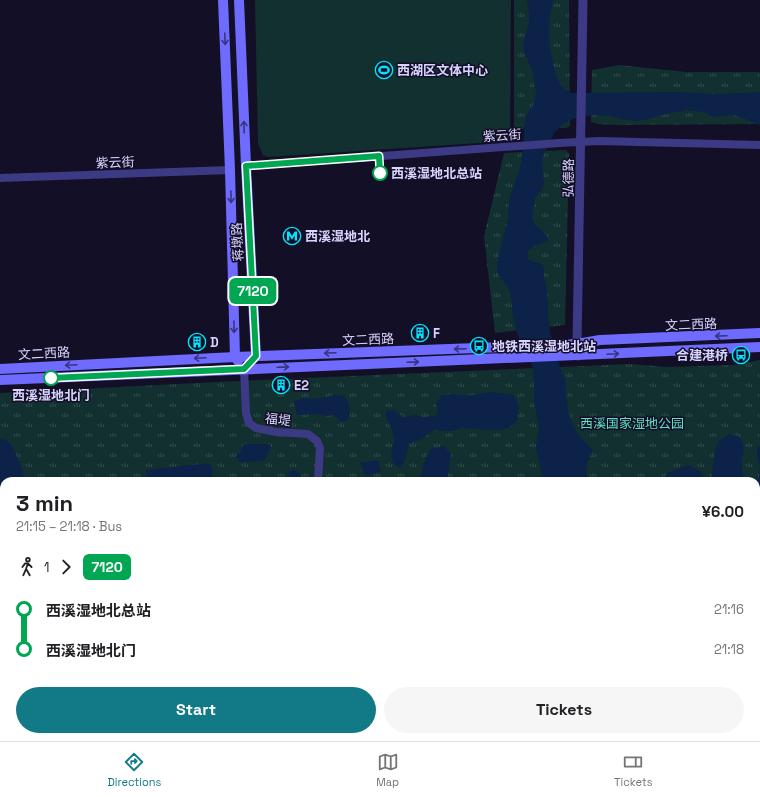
<!DOCTYPE html>
<meta charset="utf-8">
<style>
body{margin:0;font-family:"Space Grotesk","Noto Sans SC",sans-serif;background:#f6f6f6;color:#202124;height:100vh;display:flex;flex-direction:column;font-size:15px;white-space:nowrap}
*{box-sizing:border-box;margin:0}
p{font-size:13px;color:#757577}
.icon{flex:none;width:22px;height:22px;fill:none;stroke:currentColor;stroke-width:2;stroke-linecap:round;stroke-linejoin:round}
.map{position:relative;flex:1;overflow:hidden}
.panel{position:absolute;left:0px;top:477px;width:760px;height:264px;display:flex;flex-direction:column;background:#fff;border-radius:12px 12px 0 0;box-shadow:0 1px 3px #0004}
.panel>*{flex:none}
.badge{padding:0 8px;border-radius:6px;font-size:14px;line-height:26px}
.map>.badge{position:absolute;translate:-50% -50%;box-shadow:0 0 0 2px #fff}
.legs{display:flex;align-items:center;gap:6px;height:44px;padding:0 16px;font-size:13px}
.legs p{margin-inline-start:auto}
.headline{display:flex;align-items:center;justify-content:space-between;height:68px;padding:0 16px}
h1{font-size:22px;font-weight:800;line-height:30px}
.cta{display:flex;gap:8px;margin-top:auto;padding:8px 16px}
.cta a{flex:1;height:46px;border-radius:24px;background:#127987;color:#fff;font-size:16px;font-weight:800;line-height:46px;text-align:center}
.cta a+a{background:#f6f6f6;color:#202124}
ul{padding:0 16px;list-style:none}
li{display:flex;align-items:center;gap:14px;height:40px;font-size:15px}
li i{display:grid;place-items:center;width:6px;height:100%;margin:0 5px;background:currentColor}
li i::after{content:'';width:10px;height:10px;margin:-5px;border:3px solid;border-radius:50%;background:#fff}
li p{margin-inline-start:auto}
li:first-child i{background:linear-gradient(#0000 50%,currentColor 0)}
li:last-child i{background:linear-gradient(currentColor 50%,#0000 0)}
.tabs{display:flex;justify-content:space-around;align-items:center;height:56px;border-top:1px solid #e0e0e0;background:#fff;font-size:11px;color:#757577}
.tabs a{display:grid;justify-items:center;gap:2px}
.tabs .active{color:#127987}
.map>svg:first-child{display:block}
</style>
<div class="map">
<svg width="760" height="741" viewBox="0 0 760 741">
<defs>
<pattern id="park-tufts" width="24" height="20" patternUnits="userSpaceOnUse"><rect width="24" height="20" fill="#12302f"/><path d="M3 7l-1-3M5 7V3M7 7l1-3M15 17l-1-3M17 17v-4M19 17l1-3" fill="none" stroke="#344d4e"/></pattern>
</defs>
<rect width="100%" height="100%" fill="#130f26"/>
<g fill="url(#park-tufts)" fill-rule="evenodd">
<polygon points="514,0 569,0 570,126 566,128 514,129"/>
<polygon points="619,65 686,72 760,72 760,124 617,125 598,124 591,122 592,70"/>
<polygon points="566,150 569,154 565,325 495,333 484,236 504,153"/>
<path d="M760 360V741H0V393L216 382 630 364 669 367 732 365ZM4 481H756V737H4Z"/>
</g>
<polygon fill="#12302f" points="255,0 511,0 510,141 268,157 263,155 258,144"/>
<g fill="#0c2248">
<path d="M527 0H553C551 10 549 21 549 31 549 45 554 80 564 89 566 91 570 92 572 93L678 92 716 94 760 92V125L743 118 733 115 712 117 704 112 687 110 666 114 649 119 636 121 622 119 609 116 595 115 575 118 564 123 554 133 547 148 543 156 542 165 544 184 541 191 535 197 532 218 534 223 547 236 548 240C541 246 524 245 528 260L542 264 544 268V277L547 289 548 310 550 331 560 367 565 380 568 411 573 426 578 435 593 450C587 462 584 468 589 481H543L536 447 539 428 534 401V378L533 368 518 336 513 317 511 297 510 292 504 282 500 278 497 271V264L500 250 508 219 509 200 521 164 525 121 528 112 534 104 536 93 533 73 525 54 523 45 529 22V14Z"/>
<path d="M492 392 513 395C519 404 519 405 518 415 516 438 477 428 463 428 458 429 452 431 447 431 443 431 439 430 435 429L422 439 409 443 406 457 401 468 393 464 391 452 394 440 392 430 386 418V411L394 410 404 418 414 415 423 417 436 416 438 411 436 403 442 395 452 394 467 396Z"/>
<path d="M336 395 344 396C351 403 349 411 349 420L343 422 338 419 334 415 326 416 318 414 297 415 294 401 303 398 315 399Z"/>
<path d="M730 434 738 436C747 446 742 453 742 464 741 470 744 476 744 481H711C714 471 713 448 719 441 722 438 727 436 730 434Z"/>
<polygon points="0,439 4,439 11,444 21,466 25,481 4,481 4,512 0,504"/>
<polygon points="243,444 269,444 271,447 264,461 240,462 236,457 242,449"/>
<path d="M444 446 451 454 447 481H420C422 468 424 459 431 449Z"/>
<polygon points="760,446 760,550 756,554 756,524 757,522 756,516 756,487 759,477 760,465 757,456 757,447"/>
<polygon points="378,460 381,472 365,476 360,463"/>
<path d="M201 464H210C212 470 214 475 211 481H148L146 470Z"/>
<polygon points="688,465 701,472 703,481 663,481 667,473"/>
<polygon points="292,470 297,471 300,474 301,481 288,481 289,473"/>
<polygon points="756,617 760,624 760,698 756,698"/>
<polygon points="4,624 4,704 0,704 0,625"/>
<polygon points="756,716 760,716 760,741 718,741 717,737 756,737"/>
<polygon points="206,737 268,737 268,738 266,741 209,741"/>
<polygon points="379,737 444,737 441,741 360,741 372,739"/>
<polygon points="565,737 610,737 611,741 566,741"/>
<polygon points="643,737 680,737 680,741 648,741 647,738"/>
</g>
<g fill="none" stroke-linecap="round" stroke-linejoin="round">
<g stroke="#3d3a85" stroke-width="8">
<polyline points="246,166 559,143 599,141 760,145"/>
<polyline points="0,178 230,170"/>
<polyline points="244,369 246,413 249,423 256,428 276,432 308,434 317,441 320,448 318,481"/>
<polyline points="284,737 285,741"/>
</g>
<polyline stroke="#3d3a85" stroke-width="9" points="578,356 577,344 583,0"/>
<g stroke="#6f6bff" stroke-width="10">
<polyline points="223,0 230,170 235,357 238,361"/>
<polyline points="239,0 246,166 256,356 252,360"/>
<polyline points="0,369 235,357 559,345 577,344 600,340 760,333"/>
<polyline points="0,380 760,347"/>
</g>
</g>
<defs><path id="oneway-shaft" d="M-6 0H5M1.5-3L5.5 0L1.5 3" fill="none" stroke-width="1.6" stroke-linecap="round" stroke-linejoin="round"/></defs>
<g stroke="#38347d">
<use href="#oneway-shaft" transform="translate(225 39) rotate(88)"/>
<use href="#oneway-shaft" transform="translate(244 127) rotate(-92)"/>
<use href="#oneway-shaft" transform="translate(231 197) rotate(89)"/>
<use href="#oneway-shaft" transform="translate(234 327) rotate(89)"/>
<use href="#oneway-shaft" transform="translate(721 336) rotate(178)"/>
<use href="#oneway-shaft" transform="translate(460 349) rotate(178)"/>
<use href="#oneway-shaft" transform="translate(330 353) rotate(178)"/>
<use href="#oneway-shaft" transform="translate(613 354) rotate(-3)"/>
<use href="#oneway-shaft" transform="translate(200 358) rotate(177)"/>
<use href="#oneway-shaft" transform="translate(413 362) rotate(-2)"/>
<use href="#oneway-shaft" transform="translate(71 365) rotate(177)"/>
<use href="#oneway-shaft" transform="translate(283 367) rotate(-2)"/>
</g>
<g fill="none" stroke-linecap="round" stroke-linejoin="round">
<defs>
<polyline id="line-1" points="51,378 244,369 256,356 246,166 379,156 380,173"/>
</defs>
<use href="#line-1" stroke="#fff" stroke-width="9"/>
<use href="#line-1" stroke="#00a651" stroke-width="6"/>
</g>
<defs>
<symbol id="stadium-ring" viewBox="-11 -11 22 22"><circle r="9.5" fill="#130f26" stroke="#00e5ff" stroke-width="1.5"/><path d="M0-5a6.5 5 0 1 0 0 10a6.5 5 0 1 0 0-10ZM-3.5-1.8h7v3.6h-7Z" fill="#00e5ff"/></symbol>
<symbol id="metro-ring" viewBox="-11 -11 22 22"><circle r="9.5" fill="#130f26" stroke="#00e5ff" stroke-width="1.5"/><path d="M-5.5 5V-5H-3L0 0L3-5H5.5V5H3V-.5L0 4L-3-.5V5Z" fill="#00e5ff"/></symbol>
<symbol id="building-ring" viewBox="-11 -11 22 22"><circle r="9.5" fill="#130f26" stroke="#00e5ff" stroke-width="1.5"/><path d="M-4-6H4V6H1V3H-1V6H-4ZM-2.5-4.3h1.7v1.8h-1.7ZM.8-4.3h1.7v1.8H.8ZM-2.5-1h1.7V.8h-1.7ZM.8-1h1.7V.8H.8Z" fill="#00e5ff"/></symbol>
<symbol id="bus-ring" viewBox="-11 -11 22 22"><circle r="9.5" fill="#130f26" stroke="#00e5ff" stroke-width="1.5"/><path d="M-5-6H5V4H4V6H2V4H-2V6H-4V4H-5ZM-3.5-4V0h7V-4ZM-3.5 1.2v1.5H-2V1.2ZM2 1.2v1.5H3.5V1.2Z" fill="#00e5ff"/></symbol>
</defs>
<g fill-rule="evenodd">
<use href="#stadium-ring" x="374" y="60" width="20" height="20"/>
<use href="#metro-ring" x="282" y="226" width="20" height="20"/>
<use href="#building-ring" x="410" y="323" width="20" height="20"/>
<use href="#building-ring" x="187" y="332" width="20" height="20"/>
<use href="#bus-ring" x="469" y="336" width="20" height="20"/>
<use href="#bus-ring" x="731" y="345" width="20" height="20"/>
<use href="#building-ring" x="271" y="375" width="20" height="20"/>
</g>
<g fill="#fff" stroke="#00a651" stroke-width="2">
<circle cx="380" cy="173" r="7"/>
<circle cx="51" cy="378" r="7"/>
</g>
<g text-anchor="middle" stroke-width="3" stroke-linejoin="round" paint-order="stroke">
<g font-size="13" font-weight="bold" fill="#d9d4ff" stroke="#130f26" text-anchor="start">
<text x="397" y="75">西湖区文体中心</text>
<text x="305" y="241">西溪湿地北</text>
<text x="433" y="338">F</text>
<text x="210" y="347">D</text>
<text x="492" y="351">地铁西溪湿地北站</text>
<text x="728" y="360" text-anchor="end">合建港桥</text>
<text x="294" y="390">E2</text>
</g>
<g font-size="13" fill="#d9d4ff" stroke="#130f26">
<text transform="translate(502 135) rotate(-4)" y="5">紫云街</text>
<text transform="translate(115 162) rotate(-2)" y="5">紫云街</text>
<text transform="translate(568 178) rotate(-89)" y="5">弘德路</text>
<text transform="translate(237 242) rotate(-93)" y="5">蒋墩路</text>
<text transform="translate(691 324) rotate(-2)" y="5">文二西路</text>
<text transform="translate(368 339) rotate(-2)" y="5">文二西路</text>
<text transform="translate(44 353) rotate(-3)" y="5">文二西路</text>
<text transform="translate(278 419) rotate(7)" y="5">福堤</text>
</g>
<g font-size="13" font-weight="bold" fill="#d9d4ff" stroke="#130f26" text-anchor="start">
<text x="391" y="178">西溪湿地北总站</text>
<text x="51" y="400" text-anchor="middle">西溪湿地北门</text>
</g>
<g font-size="13" fill="#5fe0c0" stroke="#130f26">
<text x="632" y="428">西溪国家湿地公园</text>
</g>
</g>
</svg>
<b class="badge" style="left:253px;top:291px;background:#00a651;color:#fff">7120</b>
<section class="panel">
<div class="headline"><div><h1>3 min</h1><p>21:15 – 21:18 · Bus</p></div><b>¥6.00</b></div>
<div class="legs"><svg class="icon" aria-label="walk" viewBox="0 0 24 24"><circle cx="13" cy="4" r="2"/><path d="M13 8l-2 6 4 7M11 14l-3 7M7 12l3-4h3l4 4"/></svg>1<svg class="icon" aria-label="forward" viewBox="0 0 24 24"><path d="M9 5l7 7-7 7"/></svg><b class="badge" style="background:#00a651;color:#fff">7120</b></div>
<ul>
<li><i style="color:#00a651"></i><b>西溪湿地北总站</b><p>21:16</p></li>
<li><i style="color:#00a651"></i><b>西溪湿地北门</b><p>21:18</p></li>
</ul>
<div class="cta"><a>Start</a><a>Tickets</a></div>
</section>
</div>
<nav class="tabs">
<a class="active"><svg class="icon" aria-label="directions" viewBox="0 0 24 24"><path d="M12 3l9 9-9 9-9-9zM9 14v-3h6M13 9l2 2-2 2"/></svg>Directions</a>
<a><svg class="icon" aria-label="map" viewBox="0 0 24 24"><path d="M3 6l6-2 6 2 6-2v14l-6 2-6-2-6 2zM9 4v14M15 6v14"/></svg>Map</a>
<a><svg class="icon" aria-label="tickets" viewBox="0 0 24 24"><path d="M3 7h18v10H3zM15 7v10"/></svg>Tickets</a>
</nav>
